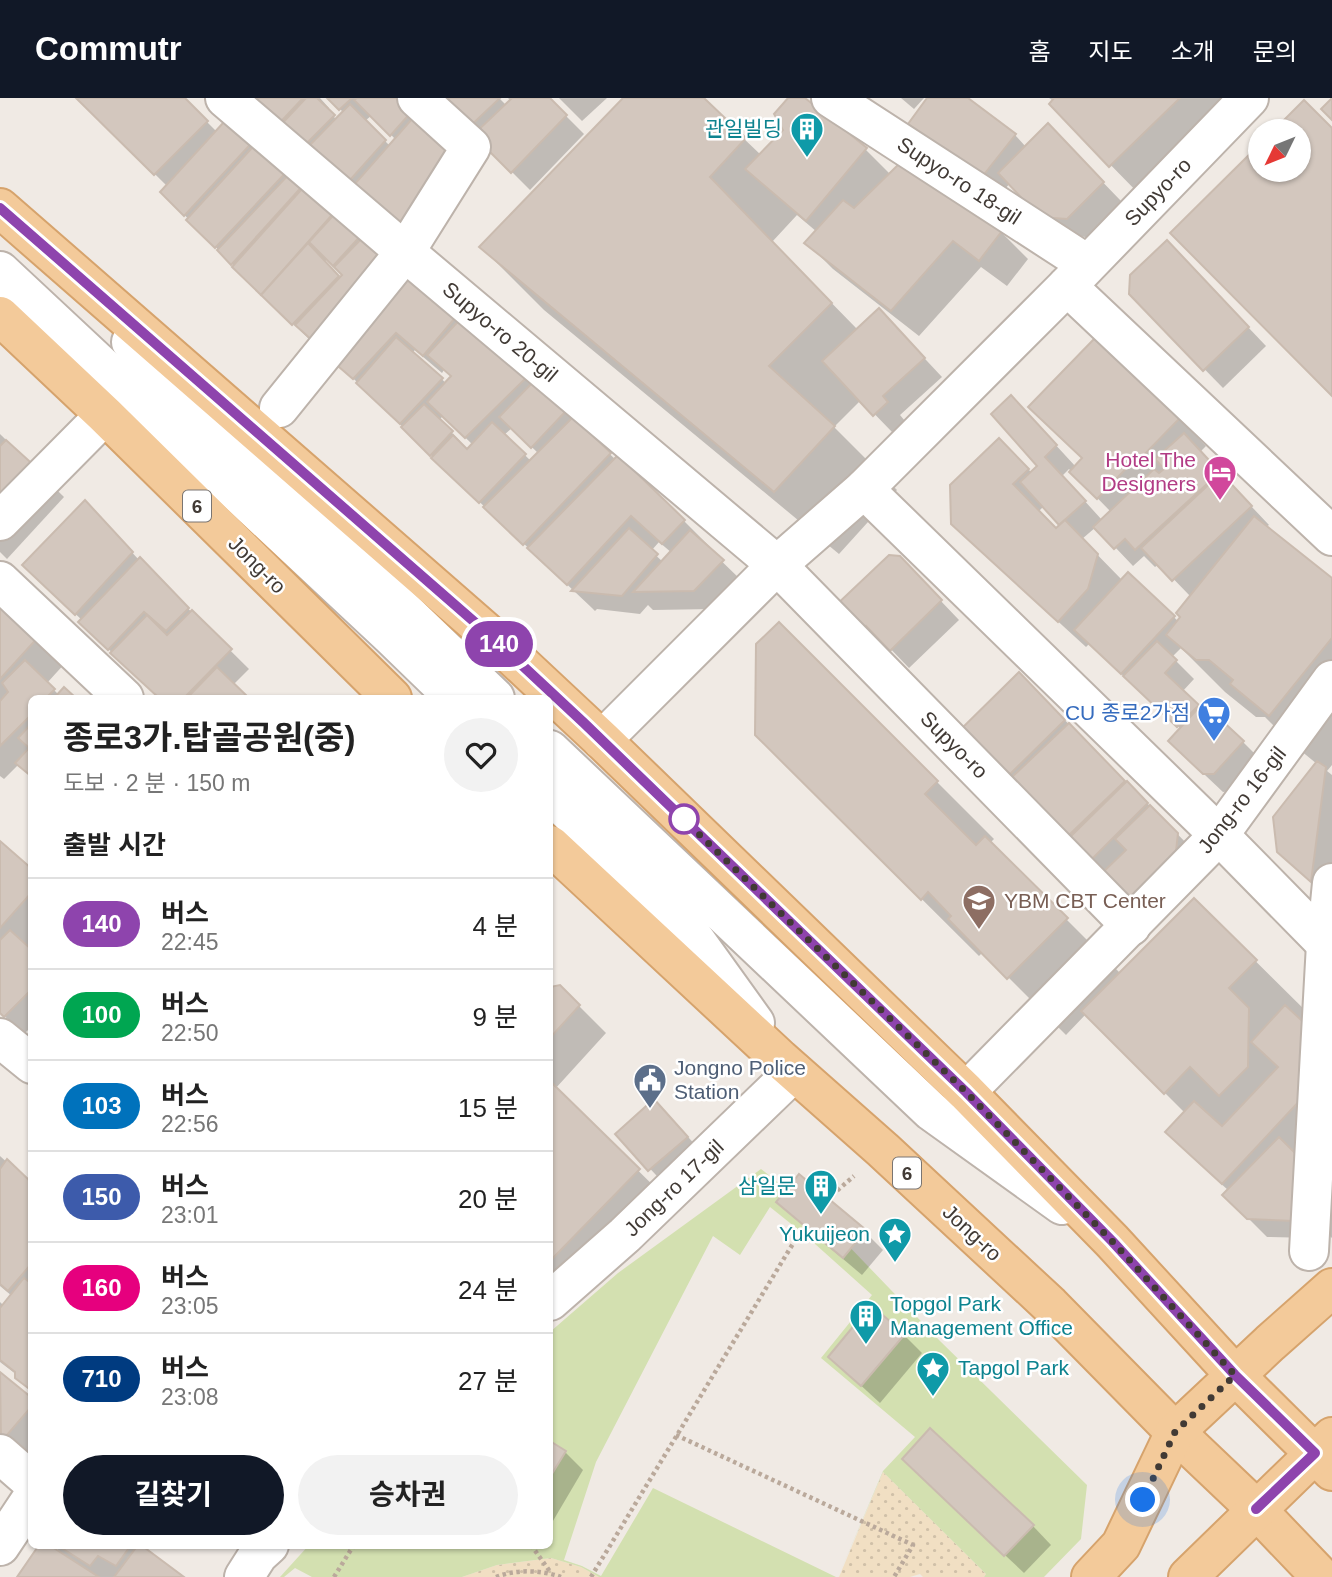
<!DOCTYPE html>
<html lang="ko">
<meta charset="utf-8">
<style>
body{margin:0;font-family:Arial,"Noto Sans KR",sans-serif;background:#f2f2f2;color:#222;height:100vh;display:flex;flex-direction:column;font-size:26px;white-space:nowrap}
*{box-sizing:border-box;margin:0}
p{font-size:23px;color:#767676}
.icon{flex:none;width:38px;height:38px;fill:none;stroke:currentColor;stroke-width:2;stroke-linecap:round;stroke-linejoin:round}
.map{position:relative;flex:1;overflow:hidden}
.details{position:absolute;left:28px;top:597px;width:525px;height:854px;display:flex;flex-direction:column;background:#fff;border-radius:10px;box-shadow:0 2px 5px #0004}
.details>*{flex:none}
.badge{padding:0 14px;border-radius:23px;font-size:24px;line-height:46px}
.needle{width:46px;rotate:227deg}
.tools{position:absolute;left:1248px;top:21px;display:grid;gap:14px}
.tools a{display:grid;place-items:center;width:63px;height:63px;border-radius:50%;background:#fff;box-shadow:0 2px 5px #0004;font-size:35px}
.you{position:absolute;width:35px;height:35px;margin:-18px;border:5px solid #fff;border-radius:50%;background:#1a73e8;box-shadow:0 0 0 10px #1a73e833}
.map>.badge{position:absolute;translate:-50% -50%;box-shadow:0 0 0 4px #fff}
h2{padding:0 35px;font-size:26px;line-height:63px}
.round{display:grid;place-items:center;flex:none;width:74px;height:74px;border-radius:37px;background:#f2f2f2}
.overview{display:flex;align-items:center;justify-content:space-between;height:119px;padding:0 35px}
h1{font-size:33px;font-weight:700;line-height:52px}
.button{display:flex;gap:14px;margin-top:auto;padding:14px 35px}
.button a{flex:1;height:80px;border-radius:42px;background:#111827;color:#fff;font-size:28px;font-weight:700;line-height:80px;text-align:center}
.button a+a{background:#f2f2f2;color:#222}
ul{padding:0;list-style:none}
li{display:flex;align-items:center;gap:21px;height:91px;padding:0 35px;border-top:2px solid #e0e0e0}
li div{flex:1}
li b{display:block;font-size:26px}
li em{font-style:normal}
li .badge{min-width:77px;font-weight:700;text-align:center}
header{display:flex;align-items:center;gap:42px;box-sizing:border-box;height:98px;padding:0 35px;background:#111827;color:#fff}
header strong{font-size:33px}
nav{display:flex;gap:38px;margin-inline-start:auto;font-size:24px}
.map>svg:first-child{display:block}
</style>
<header>
<strong>Commutr</strong>
<nav><a>홈</a><a>지도</a><a>소개</a><a>문의</a></nav>
</header>
<div class="map">
<svg width="1332" height="1479" viewBox="0 0 1332 1479">
<defs>
<pattern id="sand-dots" width="8" height="8" patternUnits="userSpaceOnUse" patternTransform="scale(1.75)"><rect width="8" height="8" fill="#f1dfc3"/><path d="M2 2h.1M6 6h.1" fill="none" stroke="#d0c0a8" stroke-width="1.8" stroke-linecap="round"/></pattern>
</defs>
<rect width="100%" height="100%" fill="#f0eae4"/>
<g fill="url(#sand-dots)">
<polygon points="883,1374 986,1476 984,1479 923,1479 920,1476 910,1479 839,1479"/>
<polygon points="551,1460 581,1469 599,1479 462,1479 497,1467"/>
</g>
<polygon fill="#d3e0b0" points="761,1071 815,1113 940,1243 1087,1387 1081,1441 1044,1479 984,1479 986,1476 883,1374 838,1479 883,1373 915,1339 821,1260 872,1197 805,1137 770,1109 740,1157 713,1138 596,1364 564,1462 582,1468 601,1478 653,1390 836,1479 599,1479 581,1469 551,1460 497,1467 462,1479 312,1479 295,1470 284,1479 280,1479 309,1447 550,1447 550,1234 618,1175"/>
<g fill="#0003" fill-rule="evenodd">
<path d="M78 0H183L217 34 234 16 546 296 616 362 684 423 711 450 709 451 741 482 713 511 653 512 648 507 640 516 597 511 595 513 592 510 452 378 365 291 312 244 253 187 162 94 167 88ZM327 160 344 178 341 181 325 164ZM415 252 442 275 444 272 452 279 446 285 412 255ZM443 318 473 347 467 353 458 345 460 343 439 322ZM512 330 538 355 531 363 504 337ZM659 444 672 455 663 464 651 453Z"/>
<path d="M234 0H320L329 10 327 12 337 22 344 15 329 0H406L480 72 423 160ZM372 17 396 42 390 48 365 23Z"/>
<polygon points="432,0 499,0 507,8 511,3 508,0 548,0 584,36 530,92 486,48"/>
<polygon points="559,0 607,0 582,23"/>
<polygon points="625,0 701,0 761,57 785,33 790,0 803,0 866,52 890,76 1001,134 1028,161 1007,188 981,169 919,238 833,171 807,145 817,134 797,117 772,144 858,232 897,231 942,279 900,317 905,323 893,335 861,302 834,329 897,392 839,456 544,212 481,149"/>
<polygon points="901,0 924,0 914,11"/>
<polygon points="930,0 966,0 1015,37 1026,49 1066,46 1121,103 1086,139 1060,137 1010,85 1001,96 928,44 910,26"/>
<polygon points="1049,0 1250,0 1145,102 1051,6 1054,3"/>
<polygon points="1185,163 1266,248 1223,290 1131,196"/>
<path d="M1029 318 1076 369 1179 321 1206 348 1200 354 1269 427 1266 429 1332 483V667L1327 673 1332 677V779L1319 788 1294 767 1317 666 1289 643 1265 619H1256L1225 594 1181 550 1172 559 1194 581 1182 594 1200 611 1243 644 1261 662 1232 693 1223 694 1188 661 1181 631 1089 546 1086 549 981 453 953 426 999 342 1032 375 1039 368ZM1069 371 1111 414 1102 422 1062 378ZM1044 408 1062 428 1057 432 1038 414ZM1096 429 1133 468 1144 458 1155 469 1159 466 1191 499 1179 524 1128 476 1123 483 1082 441Z"/>
<polygon points="0,336 64,399 7,461 0,454"/>
<polygon points="103,423 139,462 249,571 233,587 246,600 160,600 99,542 82,522 42,485"/>
<polygon points="918,479 959,522 909,570 885,545 877,553 859,534"/>
<polygon points="0,499 67,563 47,585 59,597 64,591 74,600 32,600 32,678 19,666 4,681 0,678"/>
<polygon points="779,526 994,741 990,745 1121,876 1194,802 1319,926 1332,1029 1332,1140 1318,1126 1312,1140 1267,1139 1225,1097 1229,1093 1194,1061 1185,1015 1086,916 1066,937 983,854 979,858 757,637"/>
<polygon points="1019,577 1088,645 1196,755 1103,777 1072,740 1028,694 956,638"/>
<polygon points="0,745 32,773 32,928 24,936 0,914"/>
<polygon points="560,889 606,935 555,991 665,1099 550,1191 550,890"/>
<polygon points="673,1022 705,1058 668,1090 618,1036"/>
<polygon points="0,1058 32,1087 32,1294 17,1279 17,1277 0,1264 0,1204 4,1208 12,1198 0,1188"/>
<polygon points="799,1079 865,1134 883,1152 862,1177 797,1122 779,1104"/>
<polygon points="904,1237 922,1255 880,1305 830,1259"/>
<polygon points="0,1277 32,1302 32,1348 20,1361 0,1343"/>
<polygon points="550,1345 565,1354 583,1372 550,1428"/>
<polygon points="922,1379 1033,1428 1051,1447 1024,1475"/>
<polygon points="54,1447 138,1447 181,1479 19,1479 61,1455"/>
</g>
<g fill="#d3c7be" stroke="#cabbaf" stroke-width="2">
<polygon points="76,0 185,0 208,23 154,77"/>
<polygon points="235,0 303,0 272,33"/>
<polygon points="306,0 317,0 335,17 298,54 275,33"/>
<polygon points="327,0 352,0 339,12"/>
<polygon points="357,0 405,0 414,11 390,38 354,2"/>
<polygon points="430,0 500,0 464,34"/>
<polygon points="512,0 550,0 567,17 511,75 473,37"/>
<polygon points="623,0 704,0 746,40 710,79 832,205 769,268 835,328 774,394 479,149"/>
<polygon points="788,0 805,0 867,50 806,123 745,71 783,32 774,16"/>
<polygon points="927,0 968,0 1016,36 982,79 908,26"/>
<polygon points="1054,0 1180,0 1109,69 1049,6"/>
<polygon points="1332,0 1332,22 1321,11"/>
<polygon points="1304,2 1332,30 1332,298 1170,135 1260,46 1260,72 1298,72 1298,33 1273,33"/>
<polygon points="350,6 386,42 342,91 301,56"/>
<polygon points="234,13 259,37 184,118 160,94"/>
<polygon points="419,13 463,53 404,143 345,97"/>
<polygon points="1048,25 1104,84 1067,121 1040,119 998,75"/>
<polygon points="262,39 292,68 215,150 186,122"/>
<polygon points="903,62 1002,133 979,163 953,143 891,213 804,145 843,102 854,110"/>
<polygon points="294,71 307,83 231,167 217,152"/>
<polygon points="309,83 339,109 261,197 232,169"/>
<polygon points="340,110 365,133 333,168 309,144"/>
<polygon points="368,134 394,161 322,251 295,227 342,177 334,169"/>
<polygon points="1167,142 1249,229 1203,273 1129,196 1130,177"/>
<polygon points="308,145 339,178 292,227 261,197"/>
<polygon points="403,166 460,214 423,258 396,235 353,281 324,256"/>
<polygon points="879,210 925,260 883,298 888,304 873,318 822,263"/>
<polygon points="464,217 530,276 465,340 427,304 451,278 427,257"/>
<polygon points="396,239 443,280 400,326 356,285"/>
<polygon points="1096,239 1180,320 1139,362 1137,359 1097,401 1069,374 1082,360 1028,309"/>
<polygon points="535,282 566,313 531,350 499,319"/>
<polygon points="1011,297 1057,347 1045,359 1086,403 1059,427 1020,384 1037,368 991,316"/>
<polygon points="424,306 453,333 430,358 401,329"/>
<polygon points="573,319 611,355 523,447 483,409"/>
<polygon points="492,324 526,356 479,405 431,360 453,337 467,351"/>
<polygon points="1184,335 1220,374 1135,452 1125,441 1114,451 1093,429 1154,371 1159,375 1164,371 1155,361"/>
<polygon points="999,340 1029,371 1013,386 1056,430 1065,422 1098,456 1088,491 1058,524 951,426 950,387"/>
<polygon points="6,342 38,371 0,413 0,348"/>
<polygon points="618,357 685,422 662,446 631,418 567,487 527,450"/>
<polygon points="1221,375 1252,408 1172,483 1141,450"/>
<polygon points="85,402 133,454 75,517 22,467"/>
<polygon points="1254,418 1332,480 1332,540 1269,618 1230,586 1233,582 1209,562 1196,562 1166,537 1180,519 1176,515"/>
<polygon points="629,430 658,456 622,498 571,493"/>
<polygon points="690,432 724,462 694,493 633,494"/>
<polygon points="889,457 900,458 942,502 890,553 866,528 858,536 833,510"/>
<polygon points="140,459 189,510 166,533 144,514 108,552 78,524"/>
<polygon points="1128,474 1175,518 1121,576 1074,532"/>
<polygon points="0,496 42,535 0,581"/>
<polygon points="192,512 232,551 184,600 159,600 110,555 147,517 167,537"/>
<polygon points="779,524 938,683 925,696 976,747 985,738 1068,820 1007,881 948,821 951,818 928,794 921,802 755,637 756,546"/>
<polygon points="1157,543 1177,562 1165,575 1199,607 1177,629 1123,578"/>
<polygon points="25,562 55,591 46,600 32,600 32,616 0,648 0,603 8,594 2,585"/>
<polygon points="217,569 249,600 187,600"/>
<polygon points="1019,574 1065,622 1000,686 954,638"/>
<polygon points="64,589 76,600 54,600"/>
<polygon points="1203,605 1244,643 1214,676 1203,676 1168,643"/>
<polygon points="32,625 32,679 15,665 29,650 18,640"/>
<polygon points="1069,625 1125,683 1068,738 1011,680"/>
<polygon points="1317,663 1326,669 1311,784 1277,754 1273,719"/>
<polygon points="1127,683 1148,705 1090,763 1068,741"/>
<polygon points="1150,707 1178,735 1175,762 1130,807 1100,777 1126,752 1115,741"/>
<polygon points="0,743 32,771 32,794 0,830"/>
<polygon points="1194,800 1257,862 1229,890 1249,910 1248,969 1219,998 1190,969 1164,996 1081,913"/>
<polygon points="10,832 32,852 32,891 4,919 0,915 0,842"/>
<polygon points="560,887 580,907 550,940 550,889"/>
<polygon points="1285,907 1312,932 1305,997 1222,1086 1165,1034 1194,1003 1222,1028 1278,969 1251,944"/>
<polygon points="550,983 640,1071 550,1163"/>
<polygon points="654,1001 688,1039 648,1073 615,1036"/>
<polygon points="1279,1039 1297,1057 1294,1123 1247,1121 1222,1097"/>
<polygon points="7,1061 32,1085 32,1165 8,1193 0,1186 0,1071"/>
<polygon points="799,1076 866,1132 843,1160 776,1104"/>
<polygon points="24,1180 32,1186 32,1293 15,1280 15,1274 0,1262 0,1210"/>
<polygon points="871,1207 905,1236 861,1288 828,1259"/>
<polygon points="0,1274 32,1300 32,1308 1,1344"/>
<polygon points="930,1330 1034,1427 1004,1458 902,1361"/>
<polygon points="550,1343 566,1353 550,1379"/>
<polygon points="39,1447 49,1447 99,1479 17,1479"/>
<polygon points="57,1447 131,1447 116,1468 98,1458 90,1468"/>
<polygon points="138,1447 141,1447 184,1479 114,1479"/>
</g>
<g fill="none" stroke-linecap="round" stroke-linejoin="round">
<defs>
<g id="minor">
<polyline points="225,0 405,154 777,467 1131,828"/>
<polyline points="831,0 1087,166"/>
<polyline points="0,173 391,538 455,600"/>
<polyline points="1067,188 1332,438"/>
<polyline points="131,244 210,326 495,600"/>
<polyline points="279,310 405,154 471,49 417,0"/>
<polyline points="864,391 1219,737 1332,852"/>
<polyline points="0,423 105,317"/>
<polyline points="0,483 124,600"/>
<polyline points="602,642 777,467 864,391 1067,188 1249,0"/>
<polyline points="550,652 931,1013 1062,1107"/>
<polyline points="550,695 694,840 755,925"/>
<polyline points="0,940 32,966"/>
<polyline points="966,994 1219,737 1332,582"/>
<polyline points="1309,1153 1326,846 1332,785"/>
<polyline points="550,1203 625,1137 794,974"/>
<polyline points="0,1356 32,1384"/>
<polyline points="0,1448 32,1400"/>
<polyline points="244,1479 258,1457 269,1447"/>
</g>
<g id="major">
<polyline points="0,110 494,541 602,642 966,994 1112,1143 1235,1277 1332,1373"/>
<polyline points="0,218 105,317 392,600"/>
<polyline points="550,747 780,961 883,1052 1050,1207 1175,1334 1256,1411 1321,1479"/>
<polyline points="1091,1479 1121,1447 1175,1334 1270,1245 1332,1190"/>
<polyline points="1188,1479 1332,1339"/>
</g>
</defs>
<use href="#minor" stroke="#bdb3ab" stroke-width="42"/>
<use href="#major" stroke="#d6a36c" stroke-width="42"/>
<g stroke="#baa99b" stroke-width="4.5" stroke-dasharray="3.5 3.5" stroke-linecap="butt">
<polyline points="832,1097 854,1078"/>
<polyline points="676,1337 913,1447 894,1479"/>
<polyline points="531,1447 551,1475"/>
<polyline points="334,1479 352,1450 356,1447"/>
<path d="M496 1479C516 1471 541 1472 561 1479"/>
<polyline points="591,1479 797,1139"/>
</g>
<use href="#minor" stroke="#fff" stroke-width="38"/>
<use href="#major" stroke="#f3ca9a" stroke-width="38"/>
</g>
<g fill="none" stroke-linecap="round" stroke-linejoin="round">
<defs>
<polyline id="line" points="0,110 494,541 584,625 966,994 1112,1143 1235,1277 1315,1355 1256,1411"/>
</defs>
<use href="#line" stroke="#fff" stroke-width="16"/>
<use href="#line" stroke="#8e44ad" stroke-width="10"/>
<polyline stroke="#413a35" stroke-width="7" stroke-dasharray="0 12.6" points="684,721 678,716 966,994 1112,1143 1235,1277 1175,1334 1143,1402"/>
</g>
<defs>
<symbol id="building-pin" viewBox="-11 -11 22 30"><path d="M0 17L-7.5 6A9.5 9.5 0 1 1 7.5 6Z" fill="#0f9aa8" stroke="#fff"/><path d="M-4-6H4V6H1V3H-1V6H-4ZM-2.5-4.3h1.7v1.8h-1.7ZM.8-4.3h1.7v1.8H.8ZM-2.5-1h1.7V.8h-1.7ZM.8-1h1.7V.8H.8Z" fill="#fff"/></symbol>
<symbol id="hotel-pin" viewBox="-11 -11 22 30"><path d="M0 17L-7.5 6A9.5 9.5 0 1 1 7.5 6Z" fill="#d1479c" stroke="#fff"/><path d="M-6-4.5h1.5V1H6V5H4.5V3h-9V5H-6ZM-4 0a1.8 1.8 0 1 1 3.6 0ZM.5 0V-2.5h3Q6-2.5 6 0Z" fill="#fff"/></symbol>
<symbol id="supermarket-pin" viewBox="-11 -11 22 30"><path d="M0 17L-7.5 6A9.5 9.5 0 1 1 7.5 6Z" fill="#3f7fe0" stroke="#fff"/><path d="M-6-5.5h2.5l.6 2H6L4.5 2H-2.5L-4.4-4H-6ZM-1.5 3.2a1.3 1.3 0 1 0 .1 0ZM3 3.2a1.3 1.3 0 1 0 .1 0Z" fill="#fff"/></symbol>
<symbol id="school-pin" viewBox="-11 -11 22 30"><path d="M0 17L-7.5 6A9.5 9.5 0 1 1 7.5 6Z" fill="#8d6e63" stroke="#fff"/><path d="M0-5L7-2L0 1L-7-2ZM-4 1L0 2.5L4 1V4Q0 6-4 4Z" fill="#fff"/></symbol>
<symbol id="civic-pin" viewBox="-11 -11 22 30"><path d="M0 17L-7.5 6A9.5 9.5 0 1 1 7.5 6Z" fill="#5c6f8a" stroke="#fff"/><path d="M-.6-6.5H3V-4.5H.6V-3L4-1V1h2V6H-6V1h2V-1L-.6-3ZM-1.2 2.5V6h2.4V2.5Z" fill="#fff"/></symbol>
<symbol id="sight-pin" viewBox="-11 -11 22 30"><path d="M0 17L-7.5 6A9.5 9.5 0 1 1 7.5 6Z" fill="#0f9aa8" stroke="#fff"/><path d="M0-6L1.8-2.2L6-1.7L2.9 1.2L3.7 5.4L0 3.3L-3.7 5.4L-2.9 1.2L-6-1.7L-1.8-2.2Z" fill="#fff"/></symbol>
</defs>
<g fill-rule="evenodd">
<use href="#building-pin" x="788" y="12" width="38" height="52"/>
<use href="#hotel-pin" x="1201" y="355" width="38" height="52"/>
<use href="#supermarket-pin" x="1195" y="596" width="38" height="52"/>
<use href="#school-pin" x="960" y="784" width="38" height="52"/>
<use href="#civic-pin" x="631" y="963" width="38" height="52"/>
<use href="#building-pin" x="802" y="1069" width="38" height="52"/>
<use href="#sight-pin" x="876" y="1117" width="38" height="52"/>
<use href="#building-pin" x="847" y="1199" width="38" height="52"/>
<use href="#sight-pin" x="914" y="1251" width="38" height="52"/>
</g>
<circle fill="#fff" stroke="#8e44ad" stroke-width="3.5" cx="684" cy="721" r="14"/>
<g text-anchor="middle" stroke-width="5" stroke-linejoin="round" paint-order="stroke">
<g fill="#fff" stroke="#7a7572" stroke-width="2">
<rect x="183" y="392.5" width="28" height="31" rx="5"/>
<rect x="893" y="1059.5" width="28" height="31" rx="5"/>
</g>
<g font-size="19" font-weight="bold" fill="#413a35">
<text x="197" y="415">6</text>
<text x="907" y="1082">6</text>
</g>
<g font-size="21" fill="#0d838f" stroke="#fff" text-anchor="end">
<text x="782" y="38">관일빌딩</text>
<text x="796" y="1095">삼일문</text>
<text x="870" y="1143">Yukuijeon</text>
<text x="890" y="1213" text-anchor="start">Topgol Park<tspan x="890" dy="24">Management Office</tspan></text>
<text x="958" y="1277" text-anchor="start">Tapgol Park</text>
</g>
<g font-size="21" fill="#413a35" stroke="#fff">
<text transform="translate(959 83) rotate(33)" y="7">Supyo-ro 18-gil</text>
<text transform="translate(1158 94) rotate(-46)" y="7">Supyo-ro</text>
<text transform="translate(500 234) rotate(40)" y="7">Supyo-ro 20-gil</text>
<text transform="translate(257 467) rotate(45)" y="7">Jong-ro</text>
<text transform="translate(954 647) rotate(45)" y="7">Supyo-ro</text>
<text transform="translate(1242 702) rotate(-52)" y="7">Jong-ro 16-gil</text>
<text transform="translate(674 1090) rotate(-44)" y="7">Jong-ro 17-gil</text>
<text transform="translate(972 1135) rotate(43)" y="7">Jong-ro</text>
</g>
<g font-size="21" fill="#b23c85" stroke="#fff" text-anchor="end">
<text x="1196" y="369">Hotel The<tspan x="1196" dy="24">Designers</tspan></text>
</g>
<g font-size="21" fill="#366cbe" stroke="#fff" text-anchor="end">
<text x="1190" y="622">CU 종로2가점</text>
</g>
<g font-size="21" fill="#785e54" stroke="#fff" text-anchor="start">
<text x="1004" y="810">YBM CBT Center</text>
</g>
<g font-size="21" fill="#4e5e75" stroke="#fff" text-anchor="start">
<text x="674" y="977">Jongno Police<tspan x="674" dy="24">Station</tspan></text>
</g>
</g>
</svg>
<div class="tools">
<a><svg class="needle" viewBox="-14 -14 28 28"><path d="M0-13l5 13h-10z" fill="#e53935"/><path d="M0 13l5-13h-10z" fill="#767676"/></svg></a>
</div>
<div class="you" style="left:1143px;top:1402px"></div>
<b class="badge" style="left:499px;top:546px;background:#8e44ad;color:#fff">140</b>
<section class="details">
<div class="overview"><div><h1>종로3가.탑골공원(중)</h1><p>도보 · 2 분 · 150 m</p></div><a class="round"><svg class="icon" aria-label="heart" viewBox="0 0 24 24"><path d="M12 20l-8-8c-3-5 5-10 8-4 3-6 11-1 8 4z"/></svg></a></div>
<h2>출발 시간</h2>
<ul>
<li><span class="badge" style="background:#8e44ad;color:#fff">140</span><div><b>버스</b><p>22:45</p></div><em>4 분</em></li>
<li><span class="badge" style="background:#00a651;color:#fff">100</span><div><b>버스</b><p>22:50</p></div><em>9 분</em></li>
<li><span class="badge" style="background:#0072bc;color:#fff">103</span><div><b>버스</b><p>22:56</p></div><em>15 분</em></li>
<li><span class="badge" style="background:#3d5bab;color:#fff">150</span><div><b>버스</b><p>23:01</p></div><em>20 분</em></li>
<li><span class="badge" style="background:#e6007e;color:#fff">160</span><div><b>버스</b><p>23:05</p></div><em>24 분</em></li>
<li><span class="badge" style="background:#003b80;color:#fff">710</span><div><b>버스</b><p>23:08</p></div><em>27 분</em></li>
</ul>
<div class="button"><a>길찾기</a><a>승차권</a></div>
</section>
</div>
